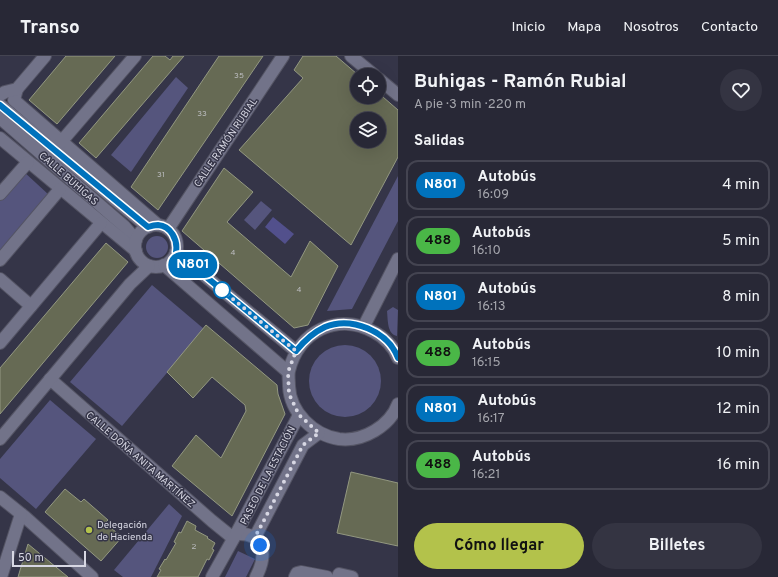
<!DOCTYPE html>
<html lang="es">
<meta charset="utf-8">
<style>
body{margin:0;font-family:Overpass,sans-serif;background:#343442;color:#f1f3f6;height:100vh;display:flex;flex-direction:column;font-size:15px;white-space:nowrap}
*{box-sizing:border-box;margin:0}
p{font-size:13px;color:#a5a6ad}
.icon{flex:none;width:22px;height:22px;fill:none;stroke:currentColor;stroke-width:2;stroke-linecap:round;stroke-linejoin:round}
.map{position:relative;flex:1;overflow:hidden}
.details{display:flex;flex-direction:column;background:#282836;width:380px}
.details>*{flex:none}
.badge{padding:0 8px;border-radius:13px;font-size:14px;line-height:26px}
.controls{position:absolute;left:350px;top:12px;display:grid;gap:8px}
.controls a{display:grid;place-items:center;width:36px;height:36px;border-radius:50%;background:#282836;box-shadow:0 4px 16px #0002,0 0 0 1px #444451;font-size:20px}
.scale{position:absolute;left:12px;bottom:10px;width:74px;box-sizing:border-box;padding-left:4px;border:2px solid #d7d7e3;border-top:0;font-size:11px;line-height:14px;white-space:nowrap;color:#d7d7e3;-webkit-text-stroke:3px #353548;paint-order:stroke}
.you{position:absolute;width:20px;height:20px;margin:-10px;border:3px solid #fff;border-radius:50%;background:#1a73e8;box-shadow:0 0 0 6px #1a73e833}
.map>.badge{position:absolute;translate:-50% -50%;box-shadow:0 0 0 2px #fff}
h2{padding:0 16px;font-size:15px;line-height:36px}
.round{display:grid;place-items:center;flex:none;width:42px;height:42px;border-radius:21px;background:#343442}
.headline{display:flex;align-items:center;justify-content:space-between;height:68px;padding:0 16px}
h1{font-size:19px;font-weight:700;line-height:30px}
.action{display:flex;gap:8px;margin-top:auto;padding:8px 16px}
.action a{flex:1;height:46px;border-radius:24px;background:#b3c24b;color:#111;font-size:16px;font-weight:700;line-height:46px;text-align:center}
.action a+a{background:#343442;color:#f1f3f6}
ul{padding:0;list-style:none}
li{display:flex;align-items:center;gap:12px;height:50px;margin:0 8px 6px;padding:0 8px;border:2px solid #444451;border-radius:12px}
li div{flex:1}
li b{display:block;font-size:15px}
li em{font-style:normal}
li .badge{min-width:44px;font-weight:700;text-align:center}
header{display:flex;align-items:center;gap:24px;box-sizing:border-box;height:56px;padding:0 20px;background:#282836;border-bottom:1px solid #444451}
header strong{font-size:19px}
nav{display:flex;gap:22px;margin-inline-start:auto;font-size:14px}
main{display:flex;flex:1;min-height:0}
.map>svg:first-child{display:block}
</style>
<header>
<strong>Transo</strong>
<nav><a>Inicio</a><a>Mapa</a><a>Nosotros</a><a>Contacto</a></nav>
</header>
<main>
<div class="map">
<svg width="398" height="521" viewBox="0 0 398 521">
<rect width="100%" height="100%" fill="#353548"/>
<g fill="#55557d">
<polygon points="176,21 188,32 131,116 111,99"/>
<polygon points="23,115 49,139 0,198 0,142"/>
<polygon points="398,120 398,165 352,253 327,255"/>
<polygon points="261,145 272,154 255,174 244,164"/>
<circle cx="157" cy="191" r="11"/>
<polygon points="152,229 204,273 122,370 70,326"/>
<path d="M393 251 398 254 397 280C387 278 388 264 387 255Z"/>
<circle cx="345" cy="325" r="36"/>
<polygon points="50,344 96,383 36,453 0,422 0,403"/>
<polygon points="169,448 182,460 151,521 123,521 114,514"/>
<polygon points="238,495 255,503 246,521 225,521"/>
</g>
<polygon fill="#52508c" points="273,161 294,178 285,188 265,171"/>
<g fill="#666a54" stroke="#939881" fill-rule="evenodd">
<polygon points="66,0 115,0 57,68 29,44"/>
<polygon points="153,0 165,0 170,4 173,0 184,0 96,102 79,87"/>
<polygon points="219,0 263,0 158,154 131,131"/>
<path d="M303 0H336L357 18V41H383L398 54V101L351 189 239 94 303 22 294 14ZM357 63H379V85H357Z"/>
<polygon points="224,112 253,136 227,166 291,221 310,185 338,210 308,269 294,272 182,175"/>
<polygon points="106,187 128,206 0,358 0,312"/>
<polygon points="206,269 277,329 278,338 285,358 232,460 172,410 196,379 221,402 246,355 245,349 212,321 193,342 167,316"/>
<polygon points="351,416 398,427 398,490 337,477"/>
<polygon points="65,433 81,446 84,443 108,464 105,467 122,481 101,505 45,456"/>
<polygon points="187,465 196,470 195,474 208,481 207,482 215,487 212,493 214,494 209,504 207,503 198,521 157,521 161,514 159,513 165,503 166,504 176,487 174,486 179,476 181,477"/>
<polygon points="28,488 45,502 68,521 18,521"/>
</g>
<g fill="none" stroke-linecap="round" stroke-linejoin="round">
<defs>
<g id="minor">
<polyline points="351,0 374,19"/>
<polyline points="379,23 398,39"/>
<polyline points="17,33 14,44 158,169"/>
<polyline points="0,39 5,36 17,33 45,0"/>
<polyline points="0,49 148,171"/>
<polyline points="0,62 124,170 136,184"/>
<polyline points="0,82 136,195"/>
<polyline points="61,86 135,0"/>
<polyline points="0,138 28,106"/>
<circle cx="156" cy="190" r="21"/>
<polyline points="168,173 283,0"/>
<polyline points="176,196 296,295"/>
<polyline points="0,204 60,133"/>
<polyline points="164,209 288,316"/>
<polyline points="0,223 31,250"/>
<polyline points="364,270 398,203"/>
<polyline points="0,287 101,167"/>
<path d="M398 302C394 291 384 281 374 276 338 256 298 275 289 315 288 319 289 325 289 330 290 356 313 379 339 383 363 386 390 370 398 348"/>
<polyline points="50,323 212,465 233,482"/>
<polyline points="0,383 130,228 149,210"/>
<polyline points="0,441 25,461 92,521"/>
<path d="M236 478C266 476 267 500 256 521"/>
<polyline points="255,481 303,389 319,377"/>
<polyline points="1,521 21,458"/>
<polyline points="212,521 236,478 299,359"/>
<polyline points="295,521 297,517 301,516 327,521"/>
<polyline points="338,521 339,518 352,521"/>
</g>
</defs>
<use href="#minor" stroke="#545464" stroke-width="14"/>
<use href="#minor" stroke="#727389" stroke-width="12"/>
</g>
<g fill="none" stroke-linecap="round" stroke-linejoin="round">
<defs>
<path id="line" d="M0 49 148 171C151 170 155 169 158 169 171 170 178 184 176 196L296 295C304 285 312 277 325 271 351 260 388 275 398 302"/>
</defs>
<use href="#line" stroke="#fff" stroke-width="9"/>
<use href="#line" stroke="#0072bc" stroke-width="6"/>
<polyline stroke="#d7d7e3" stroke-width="4" stroke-dasharray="0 7.2" points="222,234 296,295 288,316 289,338 299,359 319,377 303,389 261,470 255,481 260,489"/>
</g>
<circle fill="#fff" stroke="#0072bc" stroke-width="2" cx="222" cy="234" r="8"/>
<circle fill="#b3c24b" stroke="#353548" stroke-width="1.5" cx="89" cy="474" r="4"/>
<g text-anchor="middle" stroke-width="3" stroke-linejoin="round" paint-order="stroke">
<g font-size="8" fill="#bbbcbf">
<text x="239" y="22">35</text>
<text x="202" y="60">33</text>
<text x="161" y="121">31</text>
<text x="233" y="199">4</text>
<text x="299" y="236">4</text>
<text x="194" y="493">2</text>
</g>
<g font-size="10" fill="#d7d7e3" stroke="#353548">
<text transform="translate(225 86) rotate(-56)" y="4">CALLE RAMÓN RUBIAL</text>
<text transform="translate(69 122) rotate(41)" y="4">CALLE BUHIGAS</text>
<text transform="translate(141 403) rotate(41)" y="4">CALLE DOÑA ANITA MARTÍNEZ</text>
<text transform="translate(267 419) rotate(-63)" y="4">PASEO DE LA ESTACIÓN</text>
</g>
<g font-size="10" fill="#d7d7e3" stroke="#353548" text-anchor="start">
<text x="97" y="472">Delegación<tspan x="97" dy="12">de Hacienda</tspan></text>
</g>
</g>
</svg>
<div class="controls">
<a><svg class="icon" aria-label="locate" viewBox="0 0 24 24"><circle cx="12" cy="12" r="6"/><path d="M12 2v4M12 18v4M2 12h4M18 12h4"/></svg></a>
<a><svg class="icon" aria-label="layers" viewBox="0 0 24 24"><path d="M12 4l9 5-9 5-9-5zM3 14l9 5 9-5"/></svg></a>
</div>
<div class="scale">50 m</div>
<div class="you" style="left:260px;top:489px"></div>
<b class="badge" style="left:193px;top:209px;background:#0072bc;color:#fff">N801</b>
</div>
<section class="details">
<div class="headline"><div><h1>Buhigas - Ramón Rubial</h1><p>A pie · 3 min · 220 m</p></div><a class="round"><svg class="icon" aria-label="heart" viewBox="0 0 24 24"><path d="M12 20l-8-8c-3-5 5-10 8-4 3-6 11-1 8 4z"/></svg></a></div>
<h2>Salidas</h2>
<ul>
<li><span class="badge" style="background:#0072bc;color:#fff">N801</span><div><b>Autobús</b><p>16:09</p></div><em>4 min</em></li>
<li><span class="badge" style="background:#4ab747;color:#111">488</span><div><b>Autobús</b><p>16:10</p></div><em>5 min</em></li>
<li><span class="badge" style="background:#0072bc;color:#fff">N801</span><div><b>Autobús</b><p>16:13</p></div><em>8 min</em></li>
<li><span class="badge" style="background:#4ab747;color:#111">488</span><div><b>Autobús</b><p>16:15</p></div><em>10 min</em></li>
<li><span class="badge" style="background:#0072bc;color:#fff">N801</span><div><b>Autobús</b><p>16:17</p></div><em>12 min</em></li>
<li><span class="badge" style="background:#4ab747;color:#111">488</span><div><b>Autobús</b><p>16:21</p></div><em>16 min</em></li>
</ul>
<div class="action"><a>Cómo llegar</a><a>Billetes</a></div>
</section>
</main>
